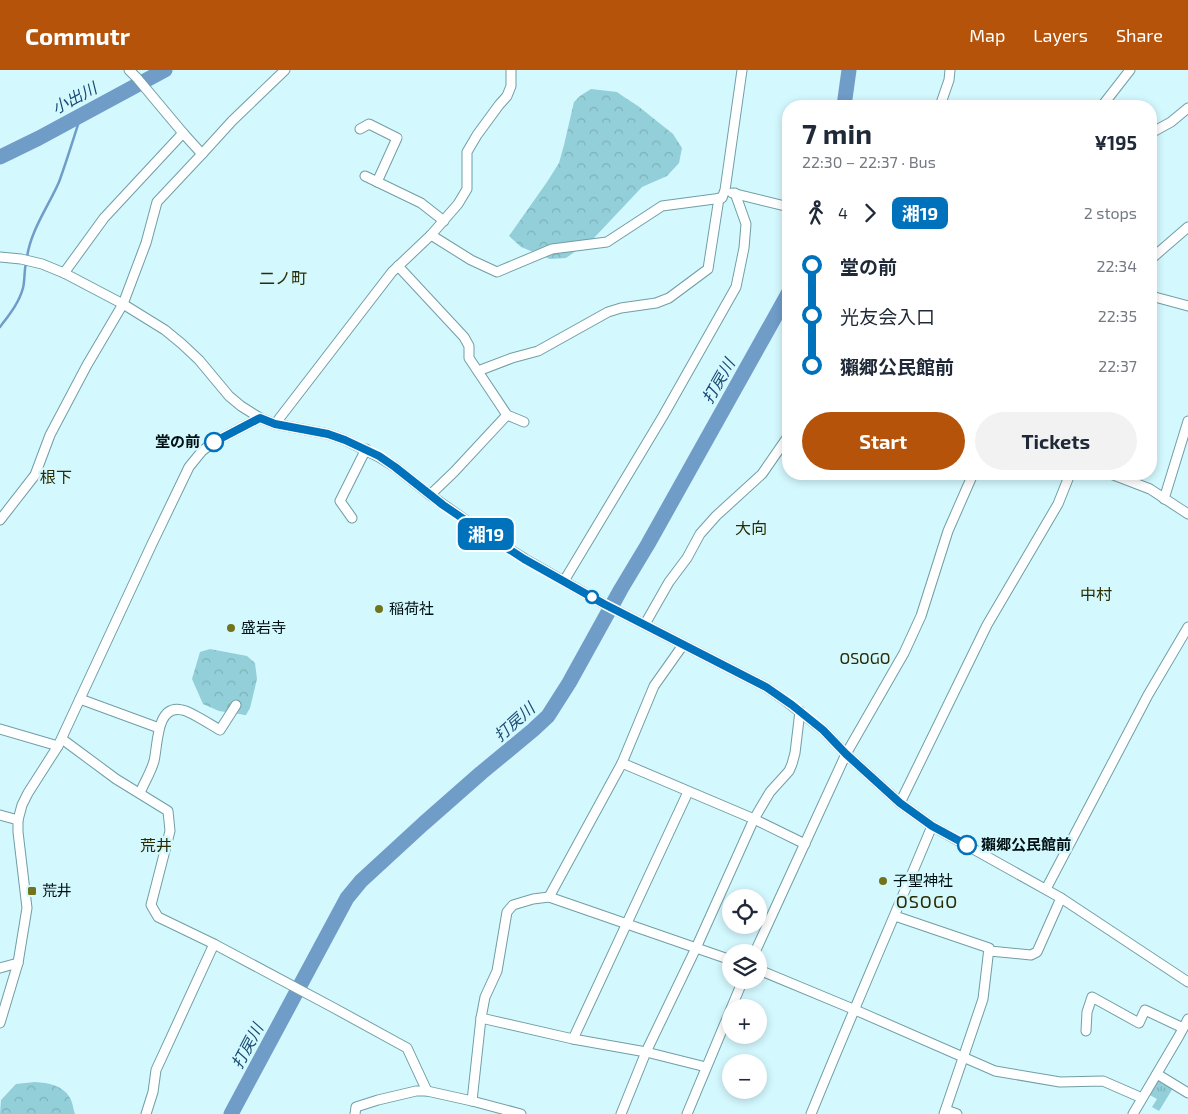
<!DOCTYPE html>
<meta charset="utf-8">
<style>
body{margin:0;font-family:"Exo 2","Noto Sans JP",sans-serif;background:#f2f2f3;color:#1f2937;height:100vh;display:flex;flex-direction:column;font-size:19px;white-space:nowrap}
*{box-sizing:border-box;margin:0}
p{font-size:16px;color:#747a83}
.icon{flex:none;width:28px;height:28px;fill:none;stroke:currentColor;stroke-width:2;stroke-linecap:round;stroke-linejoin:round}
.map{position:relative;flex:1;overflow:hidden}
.details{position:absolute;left:782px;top:30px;width:375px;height:380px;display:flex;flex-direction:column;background:#fff;border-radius:20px;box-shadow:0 2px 8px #0003}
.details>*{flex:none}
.badge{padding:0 10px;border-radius:8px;font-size:18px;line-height:32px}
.fabs{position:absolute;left:722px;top:819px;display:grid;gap:10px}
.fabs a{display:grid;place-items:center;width:45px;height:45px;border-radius:50%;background:#fff;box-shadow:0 2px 8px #0003;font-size:25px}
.map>.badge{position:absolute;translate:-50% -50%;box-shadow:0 0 0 2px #fff}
.legs{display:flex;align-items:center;gap:8px;height:55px;padding:0 20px;font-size:16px}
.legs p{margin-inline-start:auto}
.summary{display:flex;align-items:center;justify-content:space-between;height:85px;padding:0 20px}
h1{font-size:28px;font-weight:700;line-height:38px}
.primary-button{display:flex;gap:10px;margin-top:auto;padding:10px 20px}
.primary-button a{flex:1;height:58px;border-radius:30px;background:#b45309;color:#fff;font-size:20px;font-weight:700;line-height:58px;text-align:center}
.primary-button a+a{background:#f2f2f3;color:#1f2937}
ul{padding:0 20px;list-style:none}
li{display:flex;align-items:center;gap:18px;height:50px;font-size:19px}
li i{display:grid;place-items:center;width:8px;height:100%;margin:0 6px;background:currentColor}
li i::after{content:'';width:12px;height:12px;margin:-6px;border:4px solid;border-radius:50%;background:#fff}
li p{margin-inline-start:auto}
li:first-child i{background:linear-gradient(#0000 50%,currentColor 0)}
li:last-child i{background:linear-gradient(currentColor 50%,#0000 0)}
header{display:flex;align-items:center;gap:30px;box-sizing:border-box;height:70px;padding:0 25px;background:#b45309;color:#fff}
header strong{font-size:24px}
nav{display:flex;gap:28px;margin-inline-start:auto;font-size:18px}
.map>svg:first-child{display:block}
</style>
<header>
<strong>Commutr</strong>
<nav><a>Map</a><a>Layers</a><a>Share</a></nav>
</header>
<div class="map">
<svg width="1188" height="1044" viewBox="0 0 1188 1044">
<defs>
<pattern id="grass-tufts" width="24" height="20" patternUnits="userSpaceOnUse" patternTransform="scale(1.25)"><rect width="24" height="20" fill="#93cfd9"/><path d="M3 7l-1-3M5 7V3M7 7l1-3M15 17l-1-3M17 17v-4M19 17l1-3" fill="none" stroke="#7db1b9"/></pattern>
<pattern id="forest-crowns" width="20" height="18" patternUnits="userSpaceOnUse" patternTransform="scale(1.25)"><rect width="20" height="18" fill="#93cfd9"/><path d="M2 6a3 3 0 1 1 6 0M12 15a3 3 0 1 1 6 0" fill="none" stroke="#7db1b9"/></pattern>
</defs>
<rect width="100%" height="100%" fill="#d3f8fe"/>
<polygon fill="url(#grass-tufts)" points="1156,1011 1160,1011 1173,1018 1159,1041 1152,1037 1157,1029 1148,1024"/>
<g fill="url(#forest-crowns)">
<polygon points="591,19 617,22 624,27 638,36 673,64 682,78 679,93 667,106 642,117 593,169 566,188 550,189 521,177 509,166 547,112 559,93 564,75 574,32 580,26"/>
<polygon points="210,579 247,586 255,593 257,609 250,638 246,645 219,641 203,634 192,609 200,582"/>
<path d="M35 1012C48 1013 63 1015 70 1028 73 1033 73 1039 75 1044H0L1 1030 16 1014Z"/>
</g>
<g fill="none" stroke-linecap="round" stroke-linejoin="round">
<g stroke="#709cc8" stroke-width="2.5">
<path d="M27 187C31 160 48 137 59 112 67 90 74 67 81 45"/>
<path d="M0 257C9 245 19 233 23 218 25 210 24 201 26 193"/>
</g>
<g stroke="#709cc8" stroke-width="15">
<polyline points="844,36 849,0"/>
<polyline points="0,87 39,68 165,0"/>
<polyline points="231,1044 347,828 361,811 423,754 481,703 533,660 548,646 569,613 621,519 648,474 789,222"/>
</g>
<defs>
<g id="minor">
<polyline points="940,36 949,10 950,0"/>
<polyline points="1102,36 1130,0"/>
<polyline points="360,59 369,54 397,68 377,112"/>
<polyline points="1151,63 1171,52 1188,38"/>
<polyline points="202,84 232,51 285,0"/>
<polyline points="365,106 421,133 444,151"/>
<polyline points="732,123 789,137"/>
<polyline points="431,165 471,190 497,202 552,179 607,172 662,136 722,128 725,120 742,0"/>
<polyline points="0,187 21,189 42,194 64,203 123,234 165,260 182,274 199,290 229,326 241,336 260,348 275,354 328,364 345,370 379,387 395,397 430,425 484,463 525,489 604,534 766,617 783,629 823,660 846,684 900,733 932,756 1061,828 1188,912"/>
<polyline points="1151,189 1188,157"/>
<polyline points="398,196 464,267 469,276 469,288 507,345 524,352"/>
<polyline points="64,203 104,148 183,63 137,8 129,0"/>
<polyline points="1151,226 1188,236"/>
<polyline points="478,301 512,288 538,281 608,242 621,238 656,233 669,228 708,199 719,128"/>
<polyline points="275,354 392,202 431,165 458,134 467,119 467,82 477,65 499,35 507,26 511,16 511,0"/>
<polyline points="1111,404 1150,419 1188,444"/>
<polyline points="430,425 454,402 507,345"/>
<polyline points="1164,429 1188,351"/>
<polyline points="352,448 340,431 366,379"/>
<polyline points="0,450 35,405 50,365 87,295 123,234 146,173 157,132 202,84 183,63"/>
<polyline points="564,511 663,346 736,217 744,178 746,154 735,123"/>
<polyline points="645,554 669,512 687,488 700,464 716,446 762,404 789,365"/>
<polyline points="80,629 159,658"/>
<polyline points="0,659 58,676"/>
<polyline points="62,669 116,709 168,741 170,761 151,835 158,847 214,874 334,938 407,978 427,1021"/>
<polyline points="622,693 754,749 805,774"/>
<path d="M140 723C144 713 151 702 154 691 158 675 156 634 182 640 190 641 211 655 220 660L236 635"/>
<polyline points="900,733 987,555 1058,434 1070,404"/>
<polyline points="0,745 18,750"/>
<polyline points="1046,819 1148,625 1188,557"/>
<polyline points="549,827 622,693 654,616 683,575"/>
<polyline points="895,846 989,878 983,929 944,1044"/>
<polyline points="990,881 1031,885 1037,882 1061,828"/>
<polyline points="755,882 846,684 904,583 921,546 948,461 973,404"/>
<polyline points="0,898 18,893"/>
<polyline points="759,900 853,939 995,1001 1060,1012 1103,1011 1142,1028"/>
<polyline points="481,948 573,969 646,982 706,997"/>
<polyline points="0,953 18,893 27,838 18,762 18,750 22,735 28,723 58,676 151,476 189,397 202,381 214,372 260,348"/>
<polyline points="1086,961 1087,942 1092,927 1139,953 1145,940 1183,958"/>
<polyline points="573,969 688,722"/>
<polyline points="1157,1004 1188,1023"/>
<polyline points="472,1031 481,948 485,927 497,901 507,842 513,835 533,829 549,827 731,890"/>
<polyline points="946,1040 957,1044"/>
<polyline points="146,1044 153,1022 156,1000 214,874"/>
<polyline points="355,1044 356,1037 378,1030 416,1021 427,1021 472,1031 521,1044"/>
<polyline points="621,1044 646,982 696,878 754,749 770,722 789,701 792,694 795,683 800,641"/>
<polyline points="687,1044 743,910"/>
<path d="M811 1044C850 948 892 852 932 756"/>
<polyline points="1133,1044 1179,966 1188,949"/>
</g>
</defs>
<use href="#minor" stroke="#719ea5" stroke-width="11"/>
<use href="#minor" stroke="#fff" stroke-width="9"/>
</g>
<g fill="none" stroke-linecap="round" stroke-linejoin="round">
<defs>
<polyline id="line-1" points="214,372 260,348 275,354 328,364 345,370 379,386 395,397 443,435 484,463 524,489 604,534 766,617 792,635 823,660 846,684 900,733 932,756 967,775"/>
</defs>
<use href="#line-1" stroke="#fff" stroke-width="11"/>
<use href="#line-1" stroke="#0072bc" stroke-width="8"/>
</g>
<g fill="#fff" stroke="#0072bc" stroke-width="2.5">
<circle cx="214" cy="372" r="9"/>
<circle cx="592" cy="527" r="6"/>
<circle cx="967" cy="775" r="9"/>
</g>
<g fill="#71741a" stroke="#d3f8fe" stroke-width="2">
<circle cx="379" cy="539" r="5"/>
<circle cx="231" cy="558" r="5"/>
<circle cx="883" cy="811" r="5"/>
<rect x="27" y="816" width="10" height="10" rx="2.5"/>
</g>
<g text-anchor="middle" stroke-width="5" stroke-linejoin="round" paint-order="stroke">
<g font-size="15" font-weight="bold" fill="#011013" stroke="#d3f8fe" text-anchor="end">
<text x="200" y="377">堂の前</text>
<text x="981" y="780" text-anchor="start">獺郷公民館前</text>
</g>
<g font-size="15" fill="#011013" stroke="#d3f8fe" text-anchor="start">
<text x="389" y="544">稲荷社</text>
<text x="241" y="563">盛岩寺</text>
<text x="893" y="816">子聖神社</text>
<text x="42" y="826">荒井</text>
</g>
<g font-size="16" font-style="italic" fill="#184973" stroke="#d3f8fe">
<text transform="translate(74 28) rotate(-28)" y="6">小出川</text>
<text transform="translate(718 311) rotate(-60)" y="6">打戻川</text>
<text transform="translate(514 652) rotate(-42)" y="6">打戻川</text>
<text transform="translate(247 976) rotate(-62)" y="6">打戻川</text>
</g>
<g font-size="16" fill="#2b2c02" stroke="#d3f8fe">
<text x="283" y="214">二ノ町</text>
<text x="56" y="413">根下</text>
<text x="751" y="464">大向</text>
<text x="1096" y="530">中村</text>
<text x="865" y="594">OSOGO</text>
<text x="156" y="781">荒井</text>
</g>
<g font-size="18" letter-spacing="1" fill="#2b2c02" stroke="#d3f8fe">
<text x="927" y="838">OSOGO</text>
</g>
</g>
</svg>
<div class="fabs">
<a><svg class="icon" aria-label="locate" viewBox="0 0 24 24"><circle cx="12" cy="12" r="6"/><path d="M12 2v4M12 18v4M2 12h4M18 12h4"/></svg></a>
<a><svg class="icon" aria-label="layers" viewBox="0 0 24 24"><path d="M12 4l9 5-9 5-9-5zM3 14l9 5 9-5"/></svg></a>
<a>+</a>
<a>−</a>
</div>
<b class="badge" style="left:486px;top:464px;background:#0072bc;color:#fff">湘19</b>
<section class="details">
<div class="summary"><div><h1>7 min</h1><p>22:30 – 22:37 · Bus</p></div><b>¥195</b></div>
<div class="legs"><svg class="icon" aria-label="walk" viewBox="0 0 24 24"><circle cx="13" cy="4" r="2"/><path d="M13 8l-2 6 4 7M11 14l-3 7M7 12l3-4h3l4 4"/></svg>4<svg class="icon" aria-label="forward" viewBox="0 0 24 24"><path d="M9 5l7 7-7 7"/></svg><b class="badge" style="background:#0072bc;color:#fff">湘19</b><p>2 stops</p></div>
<ul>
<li><i style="color:#0072bc"></i><b>堂の前</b><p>22:34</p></li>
<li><i style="color:#0072bc"></i><span>光友会入口</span><p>22:35</p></li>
<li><i style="color:#0072bc"></i><b>獺郷公民館前</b><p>22:37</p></li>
</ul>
<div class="primary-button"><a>Start</a><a>Tickets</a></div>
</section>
</div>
